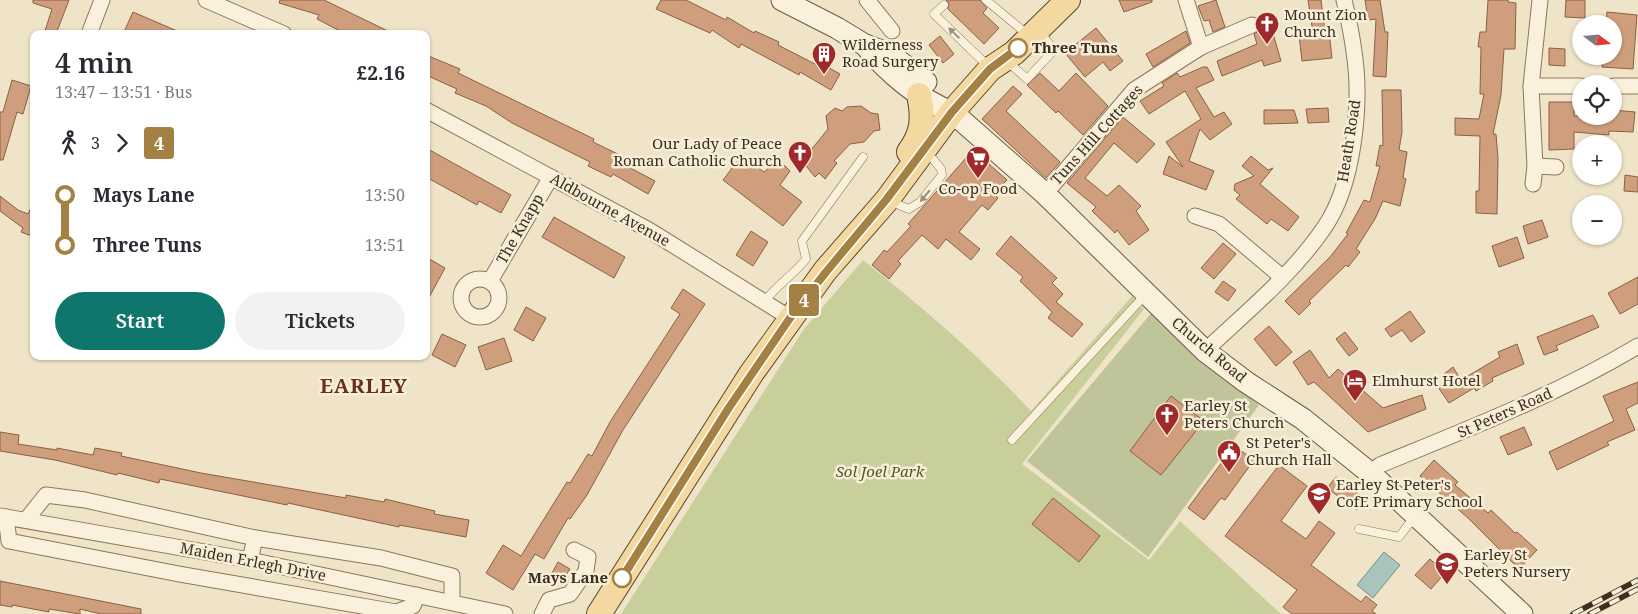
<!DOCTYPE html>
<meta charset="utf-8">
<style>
body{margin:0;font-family:"Noto Serif",serif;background:#f2f2f3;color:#2b2b33;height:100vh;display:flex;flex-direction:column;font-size:19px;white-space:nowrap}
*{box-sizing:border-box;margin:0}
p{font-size:16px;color:#7c7c81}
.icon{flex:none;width:28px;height:28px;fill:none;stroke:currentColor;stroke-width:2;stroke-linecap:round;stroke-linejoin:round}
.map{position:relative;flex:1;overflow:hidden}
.side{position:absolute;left:30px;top:30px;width:400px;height:330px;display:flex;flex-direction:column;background:#fff;border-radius:10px;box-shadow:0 1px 4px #0004}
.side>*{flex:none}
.badge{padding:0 10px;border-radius:4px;font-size:18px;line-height:32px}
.needle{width:32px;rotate:106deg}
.tools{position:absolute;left:1572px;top:15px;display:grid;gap:10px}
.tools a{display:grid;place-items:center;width:50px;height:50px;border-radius:50%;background:#fff;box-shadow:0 1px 4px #0004;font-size:25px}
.map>.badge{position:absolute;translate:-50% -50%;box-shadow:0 0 0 2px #fff}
.legs{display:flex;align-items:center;gap:8px;height:55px;padding:0 25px;font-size:16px}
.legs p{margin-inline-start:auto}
.overview{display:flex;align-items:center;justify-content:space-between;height:85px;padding:0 25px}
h1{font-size:28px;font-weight:600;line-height:38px}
.primary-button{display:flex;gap:10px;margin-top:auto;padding:10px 25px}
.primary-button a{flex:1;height:58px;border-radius:30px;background:#0f766e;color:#fff;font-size:20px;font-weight:600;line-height:58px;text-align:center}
.primary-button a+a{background:#f2f2f3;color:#2b2b33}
ul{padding:0 25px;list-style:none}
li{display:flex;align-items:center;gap:18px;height:50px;font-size:19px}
li i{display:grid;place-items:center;width:8px;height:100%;margin:0 6px;background:currentColor}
li i::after{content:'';width:12px;height:12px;margin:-6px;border:4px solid;border-radius:50%;background:#fff}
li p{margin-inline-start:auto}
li:first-child i{background:linear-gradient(#0000 50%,currentColor 0)}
li:last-child i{background:linear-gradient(currentColor 50%,#0000 0)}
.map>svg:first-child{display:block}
</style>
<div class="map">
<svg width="1638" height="614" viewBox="0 0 1638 614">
<rect width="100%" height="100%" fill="#f0e4c8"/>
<path fill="#c9cf9b" d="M863 260C922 307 979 355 1031 411L1132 296 1144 309 1022 464 1149 560 1180 521 1281 614H621L804 329Z"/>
<polygon fill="#bfc49a" points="1153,311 1180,339 1259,405 1148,557 1027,461"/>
<polygon fill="#a9c4bc" stroke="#6f938a" points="1384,552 1400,565 1373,598 1357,585"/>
<g fill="#cf9f7d" stroke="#8d5f41">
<polygon points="33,0 69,0 56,34 44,34 52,9 33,3"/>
<polygon points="280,0 324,0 394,34 346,34 317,19 319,15 279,3"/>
<polygon points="661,0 686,0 726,20 727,17 754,33 755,31 779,42 778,45 815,64 817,61 840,74 831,90 800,72 799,75 741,44 739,48 712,30 710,33 656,9"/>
<polygon points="946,0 980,0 987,8 983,13 999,28 984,44 948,9 949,3"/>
<polygon points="1119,0 1152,0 1152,2 1124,12"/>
<polygon points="1216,0 1225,27 1213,32 1209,20 1204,21 1198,6"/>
<polygon points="1308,0 1321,0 1325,32 1329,31 1332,58 1302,61 1299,35 1313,33"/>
<polygon points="1365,0 1380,0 1385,32 1388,32 1386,77 1373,76 1376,19 1368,20"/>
<polygon points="1488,0 1508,0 1508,2 1516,3 1515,49 1504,49 1501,95 1493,134 1496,134 1498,158 1497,214 1476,213 1476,191 1479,191 1480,136 1455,135 1455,118 1479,119 1484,94 1480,94 1481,47 1478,47 1480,32 1486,32"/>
<polygon points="1566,0 1585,0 1585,18 1565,17"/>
<polygon points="133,12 184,34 123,34"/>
<polygon points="1607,12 1637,15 1633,69 1602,67 1603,56 1614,56 1614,24 1606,24"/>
<polygon points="1270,23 1281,61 1264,66 1262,60 1222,76 1217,61 1257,44 1254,34 1259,31 1261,25"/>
<polygon points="1096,28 1123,61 1110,71 1103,62 1085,77 1065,53"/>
<polygon points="1186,31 1190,43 1153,67 1146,54"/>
<polygon points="940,36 954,54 943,63 929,45"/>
<polygon points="1549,48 1565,49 1565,66 1549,65"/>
<polygon points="426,55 460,69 458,73 594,139 593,142 622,156 619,162 655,181 648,194 613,174 611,177 588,166 590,162 512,123 486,106 455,93 457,89 426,75"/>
<polygon points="1203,67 1207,67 1214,80 1196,88 1214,117 1224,112 1232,124 1210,140 1200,129 1189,161 1214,171 1206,190 1163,174 1169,156 1183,167 1166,142 1201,119 1185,91 1149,114 1140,101 1164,86 1162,83 1177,73 1180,77"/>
<polygon points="1040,73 1059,91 1076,73 1108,106 1083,135 1058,111 1056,113 1027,85"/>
<polygon points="12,80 31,86 23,114 17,112 3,160 0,160 0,112 3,112"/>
<polygon points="1013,86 1022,94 1006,111 1060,162 1046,178 982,119"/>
<polygon points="1382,90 1401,90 1402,132 1399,150 1407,152 1403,178 1406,179 1400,206 1383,201 1375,219 1356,249 1360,252 1348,267 1346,265 1309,301 1311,303 1299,315 1285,301 1330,257 1348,234 1346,233 1364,200 1370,202 1380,166 1376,166 1380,145 1383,146"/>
<polygon points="1549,102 1574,102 1574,116 1614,116 1614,110 1635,112 1633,132 1609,131 1609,135 1574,132 1574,149 1549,150"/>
<polygon points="861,106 871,113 878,114 880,130 874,131 864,142 850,144 834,161 837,163 825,179 819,173 815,177 802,161 828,129 826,116 835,108 842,111 847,107"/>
<polygon points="1328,108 1329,122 1308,123 1306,109"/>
<polygon points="1264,110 1294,110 1298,123 1264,124"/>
<polygon points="1123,117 1155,144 1137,163 1114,143 1085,178 1107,196 1119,185 1141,206 1136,211 1149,230 1129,245 1117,230 1115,233 1092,211 1096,207 1067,183"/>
<polygon points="426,148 511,195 501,213 479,201 477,205 426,177"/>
<polygon points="973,150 1007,180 994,194 998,198 988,210 982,205 959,232 980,249 971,260 946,239 938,249 922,235 898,261 901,264 889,279 872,265 884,250 887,252 911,226 908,224"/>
<polygon points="742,155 764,172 771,166 776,168 781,162 790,171 780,185 802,202 783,226 723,180"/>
<polygon points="1251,156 1268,170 1273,168 1260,184 1299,217 1288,231 1271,219 1267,224 1236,199 1240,195 1234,190 1235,184 1254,176 1242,166"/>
<polygon points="1625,175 1638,177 1638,192 1624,191"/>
<polygon points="0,196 18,210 28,214 34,202 34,237 21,232 23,228 0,211"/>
<polygon points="554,217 625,257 614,278 542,237"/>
<polygon points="1542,220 1548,237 1528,244 1523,226"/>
<polygon points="751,231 768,242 753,266 736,255"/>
<polygon points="1011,236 1057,278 1052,283 1063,294 1056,302 1083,324 1072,337 1048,318 1052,312 1020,281 1023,277 996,254"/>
<polygon points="1517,237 1524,258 1499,267 1492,246"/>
<polygon points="1223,243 1236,254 1214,279 1201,268"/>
<polygon points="426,257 445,268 426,303"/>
<polygon points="1638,277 1638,304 1620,314 1608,293"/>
<polygon points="1223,281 1236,290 1228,301 1215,292"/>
<polygon points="683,289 705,304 623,430 587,495 570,519 568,518 544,559 535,554 513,590 486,573 503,545 521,556 567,482 570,483 588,454 592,456 610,422 680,314 671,308"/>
<polygon points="526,307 546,318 533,341 514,330"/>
<polygon points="1410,311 1425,332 1411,342 1402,330 1391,337 1385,329"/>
<polygon points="1593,315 1599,327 1556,346 1558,350 1544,355 1537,337"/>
<polygon points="1269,326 1292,352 1276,366 1254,339"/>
<polygon points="1345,332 1358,349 1349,356 1336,339"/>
<polygon points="442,334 466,345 455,367 432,355"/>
<polygon points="504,338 512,361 486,370 478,347"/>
<polygon points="1517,344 1524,364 1492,378 1493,381 1476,391 1474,388 1449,403 1438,387 1448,380 1444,374 1453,367 1461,380 1500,357 1498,352"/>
<polygon points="1310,350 1329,378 1338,369 1383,408 1422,395 1426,409 1368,432 1314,382 1308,385 1293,362"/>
<polygon points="1638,382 1638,403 1626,409 1635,430 1607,442 1609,445 1557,470 1549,452 1614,421 1603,396"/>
<polygon points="1171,396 1204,421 1161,475 1130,451"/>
<polygon points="1524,427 1532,445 1508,455 1500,437"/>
<polygon points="0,432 19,435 18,444 57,450 57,448 93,455 95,448 122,453 121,456 201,473 346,498 346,495 384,502 385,499 435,511 434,514 469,520 466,537 399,525 399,527 288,503 287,505 160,479 159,483 118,473 117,475 55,460 0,451"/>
<polygon points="1234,446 1254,460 1225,500 1221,498 1204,520 1188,508"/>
<polygon points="1434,460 1458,482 1455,485 1488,513 1491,510 1515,533 1517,532 1537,550 1519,569 1468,518 1420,476"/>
<polygon points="1279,465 1307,486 1281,521 1306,539 1319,521 1335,533 1311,565 1361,602 1366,596 1377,605 1372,611 1376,614 1292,614 1283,607 1297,590 1225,536"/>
<polygon points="1336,477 1365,499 1357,510 1327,488"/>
<polygon points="1053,498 1100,536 1079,562 1032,524"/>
<polygon points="1430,559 1445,573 1431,589 1415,575"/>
<polygon points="558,562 570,569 564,579 552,573"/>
<polygon points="0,581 141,609 141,614 101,614 80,609 80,614 49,609 49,612 12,605 12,607 0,605"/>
</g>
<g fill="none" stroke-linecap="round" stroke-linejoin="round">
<defs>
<g id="service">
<polyline points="986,0 1028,35"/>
<polyline points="944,5 934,14 989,67"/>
<polyline points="1009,63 1027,79 1054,50 1040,32"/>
<polyline points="889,201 909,209 920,202 942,175 941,169 933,159"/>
<path d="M764 302C776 286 793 275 806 259L802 241 863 157"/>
<polyline points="1012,440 1146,294"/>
<polyline points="1359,529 1399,537 1415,516"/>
</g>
<g id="minor">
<polyline points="206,0 284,34"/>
<polyline points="867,0 892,31"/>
<polyline points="89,34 102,0"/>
<polyline points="1201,47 1252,25"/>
<polyline points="1531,86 1581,86"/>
<polyline points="1614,86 1638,86"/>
<polyline points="426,110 649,230 790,318"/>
<polyline points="1535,166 1556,167"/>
<polyline points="1533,184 1535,166 1531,86 1540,0"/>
<polyline points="1043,192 1052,186 1134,90 1201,47 1186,0"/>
<polyline points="1195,216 1219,224 1282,277"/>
<circle cx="480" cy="298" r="19"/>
<polyline points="490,281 551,177"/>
<path d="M1205 351C1246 312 1292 275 1324 228 1354 185 1362 103 1354 52 1352 35 1348 17 1344 0"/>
<path d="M1370 473 1380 465C1468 429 1556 395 1638 346"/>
<polyline points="0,516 250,560 505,614"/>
<polyline points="6,517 9,541 179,574 396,612 413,606 417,595"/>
<polyline points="26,520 46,495 85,500 255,538"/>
<polyline points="250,560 255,538 381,558 452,576 452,601"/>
<polyline points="542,614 549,600 570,594 586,571 588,557 574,550"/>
</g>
<g id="secondary">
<polyline points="782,0 837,28 865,45 890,54 926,82"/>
<path d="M865 45C886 71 921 101 952 112L1043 192 1205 351 1246 382 1303 419 1370 473 1522 614"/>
</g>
<g id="primary">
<path d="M909 152C923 133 924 118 919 95"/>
<polyline points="599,614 751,374 825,271 887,200 952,112 990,69 1014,53 1068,0"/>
</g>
</defs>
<use href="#service" stroke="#8d765c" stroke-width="9"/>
<use href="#minor" stroke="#8d765c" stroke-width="17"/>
<use href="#secondary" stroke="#6f573f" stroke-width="23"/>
<use href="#primary" stroke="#5b4430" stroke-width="26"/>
<use href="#service" stroke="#faf1dc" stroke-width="8"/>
<use href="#minor" stroke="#faf1dc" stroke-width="15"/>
<use href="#secondary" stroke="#faf1dc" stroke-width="21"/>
<use href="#primary" stroke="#f3d9a0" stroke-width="24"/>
<defs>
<g id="rail">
<polyline points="1573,614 1638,580"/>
<polyline points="1590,614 1638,589"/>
</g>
</defs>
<use href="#rail" stroke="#3d2e20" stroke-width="5.5"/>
<use href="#rail" stroke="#f7eed8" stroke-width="4" stroke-dasharray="11" stroke-linecap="butt"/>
</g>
<defs><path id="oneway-solid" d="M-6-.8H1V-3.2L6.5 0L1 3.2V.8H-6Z" transform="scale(1.25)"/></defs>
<g fill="#9c907e">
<use href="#oneway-solid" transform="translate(954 33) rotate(-136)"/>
<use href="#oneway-solid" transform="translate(925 196) rotate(130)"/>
</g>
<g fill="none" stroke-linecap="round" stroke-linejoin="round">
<defs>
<polyline id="line-1" points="622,578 728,409 790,318 826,272 886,200 952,112 990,69 1018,48"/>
</defs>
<use href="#line-1" stroke="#fff" stroke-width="11"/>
<use href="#line-1" stroke="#a38142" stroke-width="8"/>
</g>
<defs>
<symbol id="church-pin" viewBox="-11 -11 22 30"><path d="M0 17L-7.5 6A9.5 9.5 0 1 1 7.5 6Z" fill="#9e2a2b" stroke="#f7eed8"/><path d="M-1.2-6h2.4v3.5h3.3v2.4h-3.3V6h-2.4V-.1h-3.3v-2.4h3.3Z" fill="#fff"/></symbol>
<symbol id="building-pin" viewBox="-11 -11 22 30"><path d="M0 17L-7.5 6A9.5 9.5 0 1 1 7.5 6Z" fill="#9e2a2b" stroke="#f7eed8"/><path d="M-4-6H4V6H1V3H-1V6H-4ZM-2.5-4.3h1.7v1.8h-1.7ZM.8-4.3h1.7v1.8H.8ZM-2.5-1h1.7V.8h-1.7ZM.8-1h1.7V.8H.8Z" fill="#fff"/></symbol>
<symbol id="supermarket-pin" viewBox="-11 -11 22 30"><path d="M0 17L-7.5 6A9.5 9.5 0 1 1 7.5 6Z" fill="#9e2a2b" stroke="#f7eed8"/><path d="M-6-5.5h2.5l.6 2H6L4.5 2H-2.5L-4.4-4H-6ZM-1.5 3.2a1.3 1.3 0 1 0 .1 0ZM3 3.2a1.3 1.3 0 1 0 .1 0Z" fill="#fff"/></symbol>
<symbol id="hotel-pin" viewBox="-11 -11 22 30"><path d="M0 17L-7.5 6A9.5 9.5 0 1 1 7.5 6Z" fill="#9e2a2b" stroke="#f7eed8"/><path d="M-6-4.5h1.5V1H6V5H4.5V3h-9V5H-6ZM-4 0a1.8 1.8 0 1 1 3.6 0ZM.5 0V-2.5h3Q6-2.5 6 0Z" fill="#fff"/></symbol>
<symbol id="civic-pin" viewBox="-11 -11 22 30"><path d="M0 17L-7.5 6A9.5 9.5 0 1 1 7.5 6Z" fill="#9e2a2b" stroke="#f7eed8"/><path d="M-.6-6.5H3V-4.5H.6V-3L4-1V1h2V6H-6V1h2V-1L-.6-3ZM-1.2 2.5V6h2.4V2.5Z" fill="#fff"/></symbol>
<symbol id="school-pin" viewBox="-11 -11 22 30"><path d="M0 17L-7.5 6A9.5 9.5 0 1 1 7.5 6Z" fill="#9e2a2b" stroke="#f7eed8"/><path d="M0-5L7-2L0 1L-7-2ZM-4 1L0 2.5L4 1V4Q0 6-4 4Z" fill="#fff"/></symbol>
</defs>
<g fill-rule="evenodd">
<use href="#church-pin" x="1253" y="10" width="28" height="38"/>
<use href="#building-pin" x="810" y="40" width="28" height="38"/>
<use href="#church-pin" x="786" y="139" width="28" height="38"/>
<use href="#supermarket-pin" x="964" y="144" width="28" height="38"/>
<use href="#hotel-pin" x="1341" y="367" width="28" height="38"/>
<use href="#church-pin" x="1153" y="401" width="28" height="38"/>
<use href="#civic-pin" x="1215" y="438" width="28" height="38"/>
<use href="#school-pin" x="1305" y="480" width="28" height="38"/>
<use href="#school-pin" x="1433" y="550" width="28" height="38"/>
</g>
<g fill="#fff" stroke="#a38142" stroke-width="2.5">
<circle cx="1018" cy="48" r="9"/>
<circle cx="622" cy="578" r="9"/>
</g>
<g text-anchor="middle" stroke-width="5" stroke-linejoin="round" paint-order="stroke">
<g font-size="15" fill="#3d2e20" stroke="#f7eed8" text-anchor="start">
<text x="1284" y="20">Mount Zion<tspan x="1284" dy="17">Church</tspan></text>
<text x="842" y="50">Wilderness<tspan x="842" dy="17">Road Surgery</tspan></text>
<text x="782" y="149" text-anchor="end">Our Lady of Peace<tspan x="782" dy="17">Roman Catholic Church</tspan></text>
<text x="978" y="194" text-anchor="middle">Co-op Food</text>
<text x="1372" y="386">Elmhurst Hotel</text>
<text x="1184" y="411">Earley St<tspan x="1184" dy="17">Peters Church</tspan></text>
<text x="1246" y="448">St Peter's<tspan x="1246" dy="17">Church Hall</tspan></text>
<text x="1336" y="490">Earley St Peter's<tspan x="1336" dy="17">CofE Primary School</tspan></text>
<text x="1464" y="560">Earley St<tspan x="1464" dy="17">Peters Nursery</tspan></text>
</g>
<g font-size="15" font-weight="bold" fill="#3d2e20" stroke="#f7eed8" text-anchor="start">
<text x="1032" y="53">Three Tuns</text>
<text x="608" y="583" text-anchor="end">Mays Lane</text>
</g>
<g font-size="15" fill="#3d2e20" stroke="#f7eed8">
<text transform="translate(1097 135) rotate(-48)" y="5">Tuns Hill Cottages</text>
<text transform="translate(1349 141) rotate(-81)" y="5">Heath Road</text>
<text transform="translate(610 210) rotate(29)" y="5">Aldbourne Avenue</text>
<text transform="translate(520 229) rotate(-60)" y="5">The Knapp</text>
<text transform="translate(1209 350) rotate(40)" y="5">Church Road</text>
<text transform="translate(1505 413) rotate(-24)" y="5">St Peters Road</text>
<text transform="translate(253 562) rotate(11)" y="5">Maiden Erlegh Drive</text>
</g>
<g font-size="15" font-style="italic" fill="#4d5a26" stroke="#f7eed8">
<text x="880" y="477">Sol Joel Park</text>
</g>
<g font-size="20" font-weight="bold" letter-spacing="1" fill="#6b2e1e" stroke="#f7eed8">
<text x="364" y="393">EARLEY</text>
</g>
</g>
</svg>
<div class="tools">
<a><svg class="needle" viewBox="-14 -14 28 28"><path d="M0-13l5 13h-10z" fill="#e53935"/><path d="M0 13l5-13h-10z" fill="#7c7c81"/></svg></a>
<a><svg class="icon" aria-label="locate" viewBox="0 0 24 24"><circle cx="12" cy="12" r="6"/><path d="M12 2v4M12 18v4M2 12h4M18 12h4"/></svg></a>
<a>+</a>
<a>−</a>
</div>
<b class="badge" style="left:804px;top:300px;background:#a38142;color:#fff">4</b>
<section class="side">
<div class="overview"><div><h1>4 min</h1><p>13:47 – 13:51 · Bus</p></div><b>£2.16</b></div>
<div class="legs"><svg class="icon" aria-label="walk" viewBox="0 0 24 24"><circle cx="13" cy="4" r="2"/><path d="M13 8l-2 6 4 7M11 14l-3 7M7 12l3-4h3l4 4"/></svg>3<svg class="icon" aria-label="forward" viewBox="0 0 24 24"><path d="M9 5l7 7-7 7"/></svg><b class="badge" style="background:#a38142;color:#fff">4</b></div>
<ul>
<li><i style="color:#a38142"></i><b>Mays Lane</b><p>13:50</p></li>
<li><i style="color:#a38142"></i><b>Three Tuns</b><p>13:51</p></li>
</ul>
<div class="primary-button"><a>Start</a><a>Tickets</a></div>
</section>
</div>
